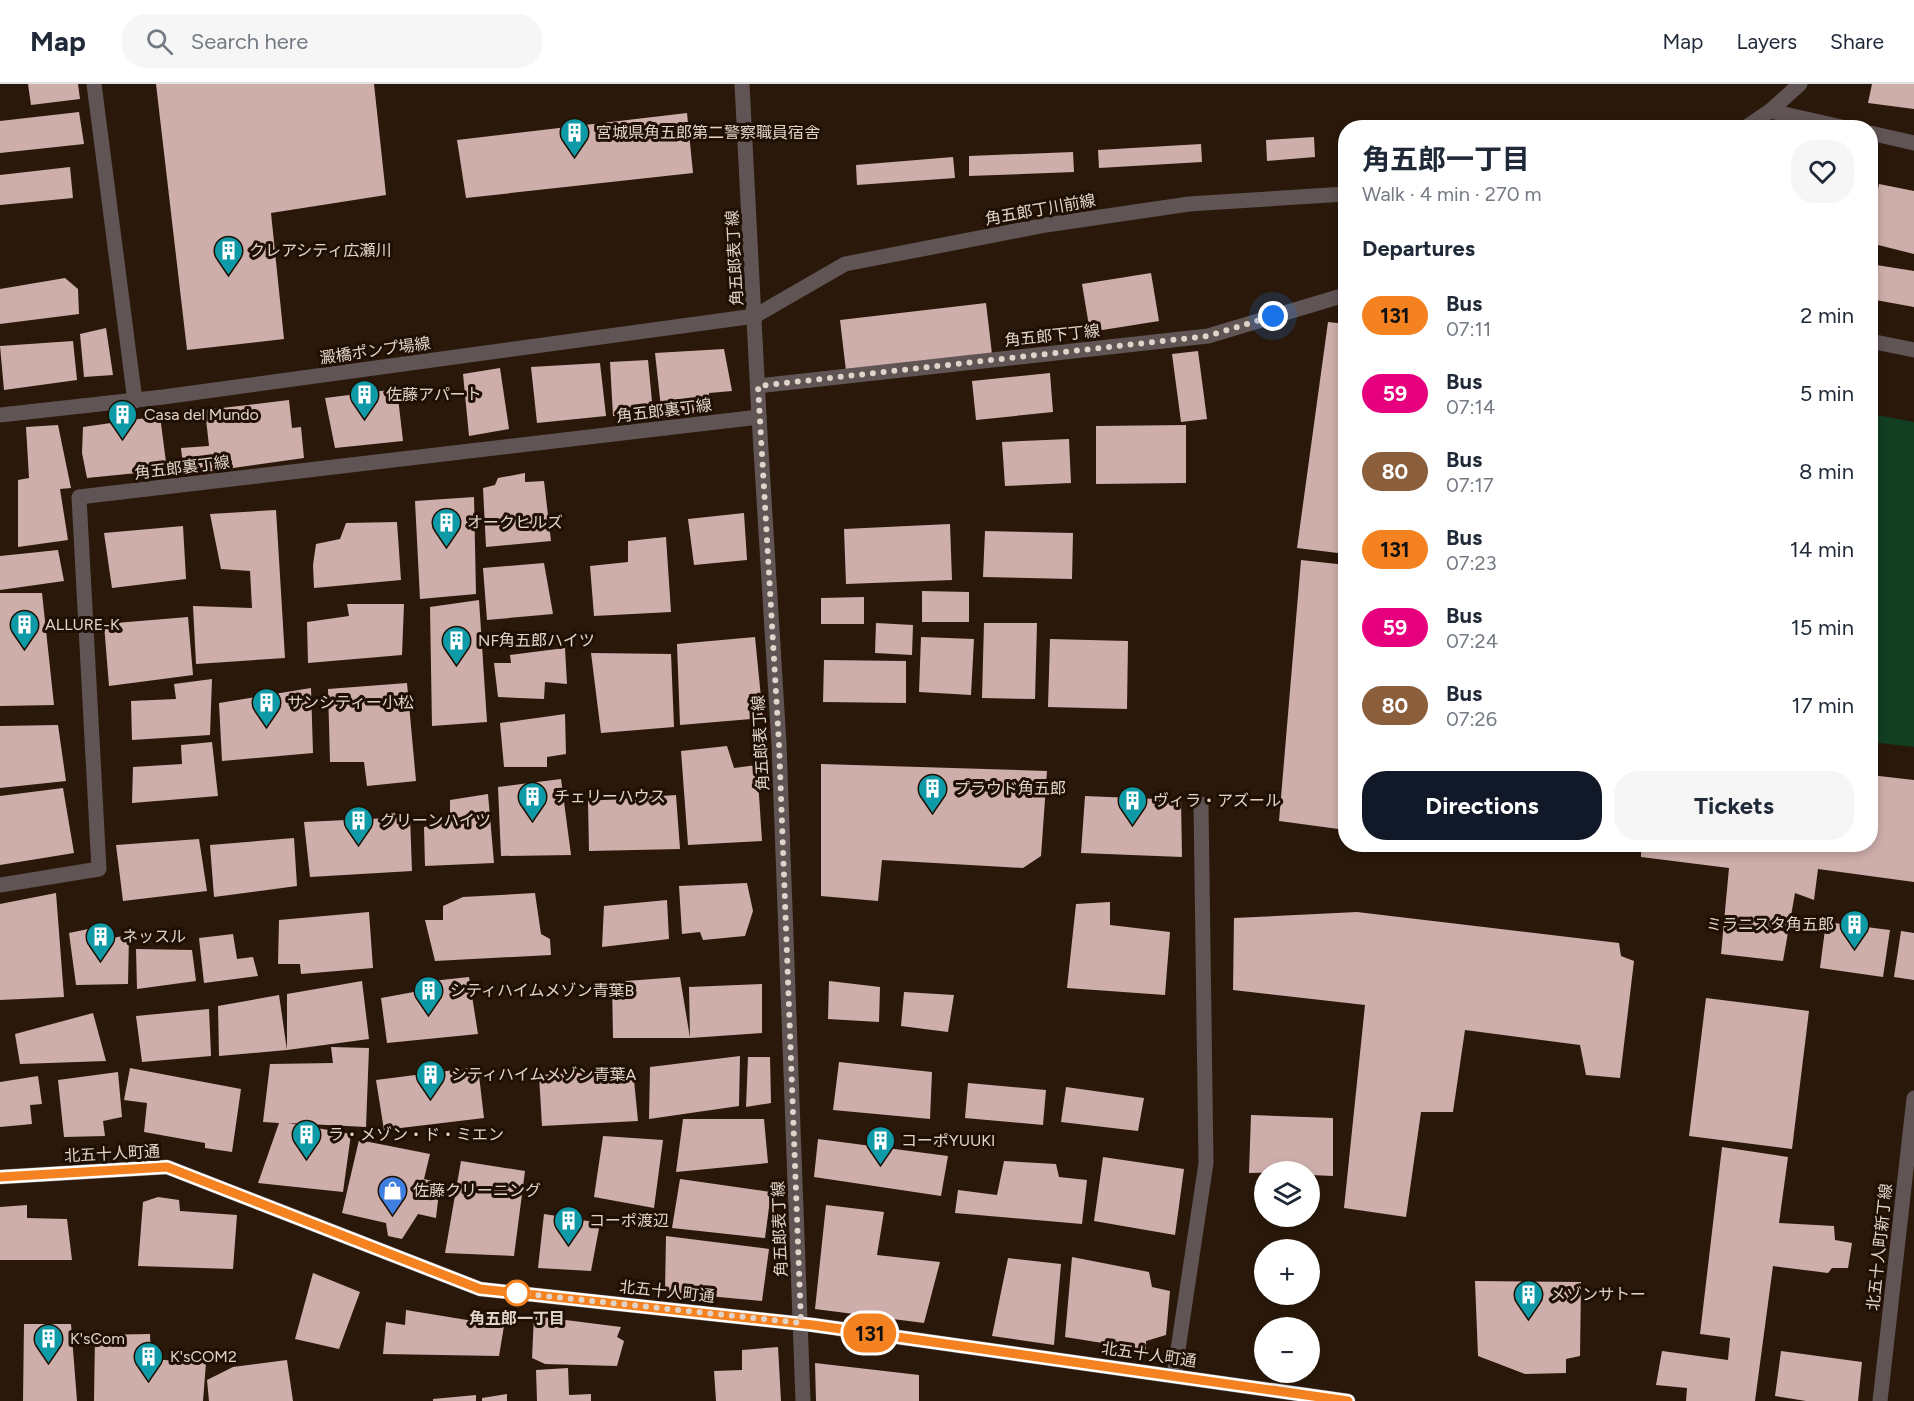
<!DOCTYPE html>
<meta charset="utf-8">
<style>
body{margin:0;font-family:Figtree,"Noto Sans JP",sans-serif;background:#f6f6f7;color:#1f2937;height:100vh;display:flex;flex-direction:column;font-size:22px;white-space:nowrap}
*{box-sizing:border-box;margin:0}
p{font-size:20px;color:#747a83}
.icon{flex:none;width:33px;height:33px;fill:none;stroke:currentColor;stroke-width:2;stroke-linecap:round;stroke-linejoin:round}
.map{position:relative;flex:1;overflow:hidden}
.sheet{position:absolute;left:1338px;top:36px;width:540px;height:732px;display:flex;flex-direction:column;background:#fff;border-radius:24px;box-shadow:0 3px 9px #0003}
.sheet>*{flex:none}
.badge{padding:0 12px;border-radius:20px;font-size:21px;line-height:39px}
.fabs{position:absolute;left:1254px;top:1077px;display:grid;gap:12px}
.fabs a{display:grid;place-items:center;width:66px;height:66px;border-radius:50%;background:#fff;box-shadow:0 3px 9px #0003;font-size:30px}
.you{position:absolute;width:30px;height:30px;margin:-15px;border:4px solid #fff;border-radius:50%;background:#1a73e8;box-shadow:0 0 0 9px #1a73e833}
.map>.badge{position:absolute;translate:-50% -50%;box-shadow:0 0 0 3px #fff}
h2{padding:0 24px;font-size:22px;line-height:54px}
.round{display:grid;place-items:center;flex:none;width:63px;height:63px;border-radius:24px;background:#f6f6f7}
.head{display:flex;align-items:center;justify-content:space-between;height:102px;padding:0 24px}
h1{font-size:28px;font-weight:700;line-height:45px}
.button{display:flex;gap:12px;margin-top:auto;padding:12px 24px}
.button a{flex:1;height:69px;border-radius:24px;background:#111827;color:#fff;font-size:24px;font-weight:700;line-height:69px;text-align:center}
.button a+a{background:#f6f6f7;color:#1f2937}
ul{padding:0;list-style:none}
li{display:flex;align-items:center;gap:18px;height:78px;padding:0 24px}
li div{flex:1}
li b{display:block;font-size:22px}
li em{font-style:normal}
li .badge{min-width:66px;font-weight:700;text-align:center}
header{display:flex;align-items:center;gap:36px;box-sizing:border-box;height:84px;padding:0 30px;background:#fff;border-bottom:2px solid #e0e1e3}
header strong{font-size:28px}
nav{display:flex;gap:33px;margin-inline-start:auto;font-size:21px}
.search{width:420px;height:54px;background:#f6f6f7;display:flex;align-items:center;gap:15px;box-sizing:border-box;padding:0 21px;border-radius:24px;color:#747a83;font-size:22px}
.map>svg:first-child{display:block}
</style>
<header>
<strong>Map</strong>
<div class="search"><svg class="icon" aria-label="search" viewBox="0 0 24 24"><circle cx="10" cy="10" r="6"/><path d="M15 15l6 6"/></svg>Search here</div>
<nav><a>Map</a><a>Layers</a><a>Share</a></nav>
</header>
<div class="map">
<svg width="1914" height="1317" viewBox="0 0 1914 1317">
<rect width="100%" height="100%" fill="#2a190a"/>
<polygon fill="#123e22" points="1871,330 1914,338 1914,663 1871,658"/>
<g fill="#ceaeab">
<polygon points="28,0 78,0 80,15 31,21"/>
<polygon points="156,0 374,0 386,111 271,129 284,255 187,266"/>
<polygon points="1872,0 1914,0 1914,25 1868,19"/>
<polygon points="79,28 84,60 0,69 0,37"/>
<polygon points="687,29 693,89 466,114 457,56"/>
<polygon points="1314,53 1315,73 1267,77 1266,56"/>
<polygon points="1201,60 1202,78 1099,84 1098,66"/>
<polygon points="1073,68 1074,88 969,92 969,72"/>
<polygon points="953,73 955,94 857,101 856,81"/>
<polygon points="70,83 73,114 0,121 0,91"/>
<polygon points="1879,100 1914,107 1914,170 1870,159 1870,145"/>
<polygon points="1870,180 1914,187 1914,223 1870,215"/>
<polygon points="1151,189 1159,237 1090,248 1082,200"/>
<polygon points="65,194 78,205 79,230 0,240 0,205"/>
<polygon points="986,219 992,270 846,287 840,236"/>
<polygon points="1328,238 1346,240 1346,470 1297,464"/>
<polygon points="106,244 113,291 84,293 80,250"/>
<polygon points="73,257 77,296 4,306 0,262"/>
<polygon points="724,265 732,307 709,309 709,327 662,333 655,269"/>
<polygon points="1198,267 1207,335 1181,338 1172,270"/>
<polygon points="648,276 653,328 613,332 610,278"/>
<polygon points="600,279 606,332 537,339 531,283"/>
<polygon points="500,284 509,345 469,352 463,290"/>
<polygon points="1050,289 1053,328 976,336 972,297"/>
<polygon points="397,305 403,357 335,364 325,314"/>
<polygon points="289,316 292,344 301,343 304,374 184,391 181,364 209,362 205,326"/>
<polygon points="160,332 167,386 87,394 82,369 83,343"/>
<polygon points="58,341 71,404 60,405 68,456 18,463 18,396 29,394 26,343"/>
<polygon points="1186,341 1186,399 1096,400 1096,342"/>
<polygon points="1069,355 1071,399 1005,402 1002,358"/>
<polygon points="525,389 525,398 544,397 551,457 486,463 483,404 495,401 498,394"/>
<polygon points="474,413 476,510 420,515 415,417"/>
<polygon points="276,426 285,574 196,580 193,522 252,524 250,487 221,485 210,430"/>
<polygon points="744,429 747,476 694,481 688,435"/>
<polygon points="397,438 401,496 314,504 313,481 316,460 340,455 346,439"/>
<polygon points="950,440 952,496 846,500 844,445"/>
<polygon points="183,442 186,495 112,504 104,449"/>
<polygon points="985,447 1073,449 1072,495 983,493"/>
<polygon points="666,453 671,528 594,532 590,482 628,478 628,457"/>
<polygon points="58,466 64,497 0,506 0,472"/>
<polygon points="1301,476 1346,481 1346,746 1279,737"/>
<polygon points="544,479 553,530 487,536 483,484"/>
<polygon points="922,507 969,508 969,538 922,538"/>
<polygon points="0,509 42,509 54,621 0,622"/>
<polygon points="864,513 864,540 821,540 821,514"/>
<polygon points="479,516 487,638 432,642 430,523"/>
<polygon points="347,520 404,520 402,571 308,579 307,538 349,532"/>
<polygon points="188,533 193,591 109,602 104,540"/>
<polygon points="876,539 913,541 912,571 875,569"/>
<polygon points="984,539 1037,539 1035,615 982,614"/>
<polygon points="755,553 763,634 680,641 677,560"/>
<polygon points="921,553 974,555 971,611 919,608"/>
<polygon points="1050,555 1128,557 1127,625 1048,623"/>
<polygon points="565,564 567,600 545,598 544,615 498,613 494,579 511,579 510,571"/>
<polygon points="591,569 671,570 674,643 601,649"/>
<polygon points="824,576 906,577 906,619 823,618"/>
<polygon points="212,595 210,651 132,656 131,617 176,615 174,600"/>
<polygon points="407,599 416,697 367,702 364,678 330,678 328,605"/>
<polygon points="311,604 313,669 222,677 219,619"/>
<polygon points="565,630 566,670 547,673 547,683 504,683 500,639"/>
<polygon points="58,641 66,697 0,704 0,642"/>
<polygon points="212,658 218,712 132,719 133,683 182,680 181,661"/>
<polygon points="727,662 734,684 757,681 762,757 688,761 681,667"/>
<polygon points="821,680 1047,687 1041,772 1023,784 882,776 878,817 821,812"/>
<polygon points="1870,691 1914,696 1914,798 1818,785 1814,816 1795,809 1783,877 1721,870 1729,784 1641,773 1641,760 1870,760"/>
<polygon points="561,695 571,771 501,772 498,703"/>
<polygon points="63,704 74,769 0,781 0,712"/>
<polygon points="488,710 494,779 425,782 424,743 450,738 450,716"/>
<polygon points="676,711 680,765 589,767 588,717"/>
<polygon points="1085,712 1181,716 1182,773 1081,769"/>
<polygon points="410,733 412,787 310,793 304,738"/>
<polygon points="294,754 297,802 214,813 210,761"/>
<polygon points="199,755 207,807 123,817 116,761"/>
<polygon points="747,799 753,827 745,852 703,856 700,848 682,850 679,802"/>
<polygon points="56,809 64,913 0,916 0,820"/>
<polygon points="535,809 541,850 550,855 551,871 435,877 425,836 443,836 443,822 463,813"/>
<polygon points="667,816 669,855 602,863 604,822"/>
<polygon points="1110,818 1110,841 1170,848 1165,911 1067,904 1076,820"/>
<polygon points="369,828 373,884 301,890 300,880 278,880 279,836"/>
<polygon points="1357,828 1619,859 1621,872 1634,877 1620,994 1586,991 1580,961 1465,946 1453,1028 1421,1028 1406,1133 1344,1124 1365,921 1233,906 1234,834"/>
<polygon points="1826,838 1890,846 1883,893 1820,884"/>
<polygon points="98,843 107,855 129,851 128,900 76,901 69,849"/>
<polygon points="1901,847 1914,849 1914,896 1894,893"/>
<polygon points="233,850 237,875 253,873 258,892 204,899 199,854"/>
<polygon points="136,865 192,866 196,897 137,905"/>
<polygon points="469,893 478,950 387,959 381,914 430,905 432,897"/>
<polygon points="680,893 690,954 689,903 762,900 762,949 690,954 613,954 612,898"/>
<polygon points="362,897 369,955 287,966 287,910"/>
<polygon points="829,897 880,903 879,938 828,935"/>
<polygon points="904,908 954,911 948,948 901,942"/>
<polygon points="279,911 287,966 219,972 218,922"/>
<polygon points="1706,914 1809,927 1792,1065 1689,1052"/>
<polygon points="209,925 211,972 142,978 136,932"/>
<polygon points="93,929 106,977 20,980 15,950"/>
<polygon points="331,963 369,964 366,1043 288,1039 351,1050 343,1108 258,1099 279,1039 263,1038 270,980 333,979"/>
<polygon points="740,972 739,1022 649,1035 650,983"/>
<polygon points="748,973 770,973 771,1019 746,1023"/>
<polygon points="839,978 932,988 930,1035 833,1026"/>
<polygon points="478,983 484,1034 384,1046 376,996"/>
<polygon points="130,984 241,1005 232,1068 205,1064 205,1059 144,1048 147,1019 124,1016"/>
<polygon points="633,986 638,1037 542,1042 539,991"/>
<polygon points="118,988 122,1033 103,1037 105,1052 64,1053 58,996"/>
<polygon points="38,992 42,1020 30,1021 32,1040 0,1043 0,998"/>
<polygon points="968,999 1046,1006 1043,1041 965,1034"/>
<polygon points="1066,1003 1144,1014 1138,1047 1061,1038"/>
<polygon points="1251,1031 1333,1034 1333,1092 1310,1091 1310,1088 1249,1089"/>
<polygon points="683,1035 764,1035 768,1079 676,1088"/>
<polygon points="603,1052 663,1056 654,1124 594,1113"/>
<polygon points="818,1055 948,1072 941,1112 814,1093"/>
<polygon points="359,1056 430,1070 424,1095 440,1099 436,1134 418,1130 402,1155 388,1152 386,1139 342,1129"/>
<polygon points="1722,1063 1788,1073 1779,1139 1834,1142 1835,1156 1852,1159 1848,1184 1832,1184 1828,1189 1773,1182 1755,1317 1686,1317 1687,1304 1656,1301 1662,1267 1728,1276 1730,1254 1700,1250"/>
<polygon points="1103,1073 1184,1085 1175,1151 1094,1137"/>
<polygon points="461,1077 525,1087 514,1172 445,1169"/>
<polygon points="1004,1077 1056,1080 1059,1093 1087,1096 1082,1140 955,1129 958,1106 997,1111"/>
<polygon points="680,1095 771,1108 765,1154 672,1144"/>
<polygon points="158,1113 179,1116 180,1127 237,1131 233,1185 138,1182 143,1118"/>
<polygon points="27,1121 27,1134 67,1135 72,1176 0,1176 0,1123"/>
<polygon points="826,1121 884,1128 877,1171 940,1178 924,1239 815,1225"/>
<polygon points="544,1130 600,1139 591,1187 538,1184"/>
<polygon points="666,1152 769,1165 762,1217 665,1208"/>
<polygon points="1072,1173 1149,1188 1152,1203 1170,1207 1166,1251 1146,1257 1146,1266 1065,1253"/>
<polygon points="1008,1174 1061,1180 1054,1261 992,1252"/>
<polygon points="313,1189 360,1208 339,1265 295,1255"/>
<polygon points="1475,1197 1581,1198 1580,1272 1566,1275 1566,1289 1525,1290 1478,1272"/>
<polygon points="406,1226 504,1242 499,1272 383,1270 386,1238 405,1241"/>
<polygon points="534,1232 621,1243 617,1253 624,1257 617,1282 545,1280 532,1274"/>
<polygon points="24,1240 71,1240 77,1317 23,1317"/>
<polygon points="150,1250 151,1275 206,1279 203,1317 94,1317 95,1251"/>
<polygon points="778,1263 781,1317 716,1317 714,1287 742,1286 742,1266"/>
<polygon points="1781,1267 1862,1278 1858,1317 1806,1317 1775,1312"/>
<polygon points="287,1276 293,1317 209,1317 207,1296 233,1283"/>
<polygon points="815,1279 919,1291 919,1317 816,1317"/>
<polygon points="568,1284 569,1311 591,1310 591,1317 537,1317 536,1286"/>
<polygon points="507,1310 507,1317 482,1317 482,1314"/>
<polygon points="476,1311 476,1317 433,1317 433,1315"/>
</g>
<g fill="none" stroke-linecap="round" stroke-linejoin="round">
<g stroke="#605455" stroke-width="15">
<polyline points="94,0 135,317"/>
<polyline points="742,0 759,333 779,660 803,1317"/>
<polyline points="1770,27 1846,44"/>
<polyline points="1745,44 1770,27 1800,0"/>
<polyline points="1870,49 1914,59"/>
<polyline points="1870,257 1914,266"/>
<polyline points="758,302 1208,252 1338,213 1346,212"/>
<polyline points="0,331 163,313 755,232 845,180 1046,141 1189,120 1346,110"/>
<polyline points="0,801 99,785 79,413 759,333"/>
<polyline points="0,1093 167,1083 480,1205 813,1241 1348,1317"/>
<polyline points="1174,1292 1206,1079 1201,720"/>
<polyline points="1880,1317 1914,1014"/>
</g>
</g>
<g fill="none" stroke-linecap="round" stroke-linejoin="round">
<defs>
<polyline id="line" points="0,1093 167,1083 480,1205 813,1241 1348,1317"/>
</defs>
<use href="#line" stroke="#fff" stroke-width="14"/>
<use href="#line" stroke="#f58220" stroke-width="9"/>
<polyline stroke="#e0d4ca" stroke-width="6" stroke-dasharray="0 10.8" points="517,1209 801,1239 779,660 758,302 1208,252 1273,232"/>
</g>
<defs>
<symbol id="building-pin" viewBox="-11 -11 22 30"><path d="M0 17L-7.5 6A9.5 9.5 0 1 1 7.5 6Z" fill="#0f9aa8" stroke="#201003"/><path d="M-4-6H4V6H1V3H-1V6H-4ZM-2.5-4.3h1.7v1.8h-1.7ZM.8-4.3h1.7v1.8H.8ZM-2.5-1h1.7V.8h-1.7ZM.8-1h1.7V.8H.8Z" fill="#fff"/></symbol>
<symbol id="shop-pin" viewBox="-11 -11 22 30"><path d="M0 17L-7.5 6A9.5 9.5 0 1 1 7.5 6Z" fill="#3f7fe0" stroke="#201003"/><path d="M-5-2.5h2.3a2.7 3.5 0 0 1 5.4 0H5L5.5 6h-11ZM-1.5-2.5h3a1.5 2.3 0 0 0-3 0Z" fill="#fff"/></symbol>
</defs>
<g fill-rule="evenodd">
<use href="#building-pin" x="558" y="32" width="33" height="45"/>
<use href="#building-pin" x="212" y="150" width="33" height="45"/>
<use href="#building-pin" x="348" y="294" width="33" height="45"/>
<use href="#building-pin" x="106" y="314" width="33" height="45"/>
<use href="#building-pin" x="430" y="422" width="33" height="45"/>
<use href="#building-pin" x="8" y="524" width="33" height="45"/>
<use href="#building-pin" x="440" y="540" width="33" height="45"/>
<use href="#building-pin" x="250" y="602" width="33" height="45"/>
<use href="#building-pin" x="916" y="688" width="33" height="45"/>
<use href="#building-pin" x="516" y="696" width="33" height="45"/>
<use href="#building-pin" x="1116" y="700" width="33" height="45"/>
<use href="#building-pin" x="342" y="720" width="33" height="45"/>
<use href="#building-pin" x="1838" y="824" width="33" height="45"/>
<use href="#building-pin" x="84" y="836" width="33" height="45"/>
<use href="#building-pin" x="412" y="890" width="33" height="45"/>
<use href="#building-pin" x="414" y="974" width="33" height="45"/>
<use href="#building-pin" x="290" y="1034" width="33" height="45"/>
<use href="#building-pin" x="864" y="1040" width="33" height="45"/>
<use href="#shop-pin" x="376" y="1090" width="33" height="45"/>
<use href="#building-pin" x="552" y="1120" width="33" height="45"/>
<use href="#building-pin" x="1512" y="1194" width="33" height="45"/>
<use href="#building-pin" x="32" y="1238" width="33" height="45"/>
<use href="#building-pin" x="132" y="1256" width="33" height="45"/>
</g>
<circle fill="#fff" stroke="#f58220" stroke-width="3" cx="517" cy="1209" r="12"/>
<g text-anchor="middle" stroke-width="6" stroke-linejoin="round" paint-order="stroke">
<g font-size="16" fill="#e0d4ca" stroke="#201003" text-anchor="start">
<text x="596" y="54">宮城県角五郎第二警察職員宿舎</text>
<text x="249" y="172">クレアシティ広瀬川</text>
<text x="386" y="316">佐藤アパート</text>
<text x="144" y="336">Casa del Mundo</text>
<text x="467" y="444">オークヒルズ</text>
<text x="45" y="546">ALLURE-K</text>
<text x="478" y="562">NF角五郎ハイツ</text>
<text x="287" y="624">サンシティー小松</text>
<text x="954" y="710">プラウド角五郎</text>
<text x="554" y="718">チェリーハウス</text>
<text x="1153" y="722">ヴィラ・アズール</text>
<text x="380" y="742">グリーンハイツ</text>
<text x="1834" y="846" text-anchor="end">ミラニスタ角五郎</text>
<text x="122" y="858">ネッスル</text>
<text x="450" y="912">シティハイムメゾン青葉B</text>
<text x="451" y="996">シティハイムメゾン青葉A</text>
<text x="328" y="1056">ラ・メゾン・ド・ミエン</text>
<text x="901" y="1062">コーポYUUKI</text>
<text x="413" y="1112">佐藤クリーニング</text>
<text x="589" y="1142">コーポ渡辺</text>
<text x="1550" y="1216">メゾンサトー</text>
<text x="70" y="1260">K'sCom</text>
<text x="170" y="1278">K'sCOM2</text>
</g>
<g font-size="16" fill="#e0d4ca" stroke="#201003">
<text transform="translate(1040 125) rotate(-10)" y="6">角五郎丁川前線</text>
<text transform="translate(734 174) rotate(-93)" y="6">角五郎表丁線</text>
<text transform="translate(1052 251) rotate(-6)" y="6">角五郎下丁線</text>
<text transform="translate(375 266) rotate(-8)" y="6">澱橋ポンプ場線</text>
<text transform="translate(664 326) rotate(-7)" y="6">角五郎裏丁線</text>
<text transform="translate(182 383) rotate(-7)" y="6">角五郎裏丁線</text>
<text transform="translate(760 659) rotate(-93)" y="6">角五郎表丁線</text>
<text transform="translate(112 1069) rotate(-3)" y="6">北五十人町通</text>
<text transform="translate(779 1145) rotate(-92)" y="6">角五郎表丁線</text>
<text transform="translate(1879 1163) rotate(-84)" y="6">北五十人町新丁線</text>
<text transform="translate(667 1207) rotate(6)" y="6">北五十人町通</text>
<text transform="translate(1149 1270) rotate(8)" y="6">北五十人町通</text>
</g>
<g font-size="16" font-weight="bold" fill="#e0d4ca" stroke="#201003">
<text x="517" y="1240">角五郎一丁目</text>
</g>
</g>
</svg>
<div class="fabs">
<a><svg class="icon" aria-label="layers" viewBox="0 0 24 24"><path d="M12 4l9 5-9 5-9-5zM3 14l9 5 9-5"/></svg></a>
<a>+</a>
<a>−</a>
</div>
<div class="you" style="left:1273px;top:232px"></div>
<b class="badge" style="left:870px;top:1249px;background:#f58220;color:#111">131</b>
<section class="sheet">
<div class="head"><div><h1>角五郎一丁目</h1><p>Walk · 4 min · 270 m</p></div><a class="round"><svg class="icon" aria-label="heart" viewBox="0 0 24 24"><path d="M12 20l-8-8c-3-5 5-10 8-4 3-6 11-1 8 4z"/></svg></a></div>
<h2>Departures</h2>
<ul>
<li><span class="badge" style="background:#f58220;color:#111">131</span><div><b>Bus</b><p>07:11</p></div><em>2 min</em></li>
<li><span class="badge" style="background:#e6007e;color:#fff">59</span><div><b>Bus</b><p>07:14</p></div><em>5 min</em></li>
<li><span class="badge" style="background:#8b5e3c;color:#fff">80</span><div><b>Bus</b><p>07:17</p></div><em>8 min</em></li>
<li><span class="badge" style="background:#f58220;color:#111">131</span><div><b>Bus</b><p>07:23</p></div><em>14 min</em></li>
<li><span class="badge" style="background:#e6007e;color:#fff">59</span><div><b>Bus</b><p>07:24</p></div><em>15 min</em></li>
<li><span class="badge" style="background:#8b5e3c;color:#fff">80</span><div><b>Bus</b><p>07:26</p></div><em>17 min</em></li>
</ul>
<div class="button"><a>Directions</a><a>Tickets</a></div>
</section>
</div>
